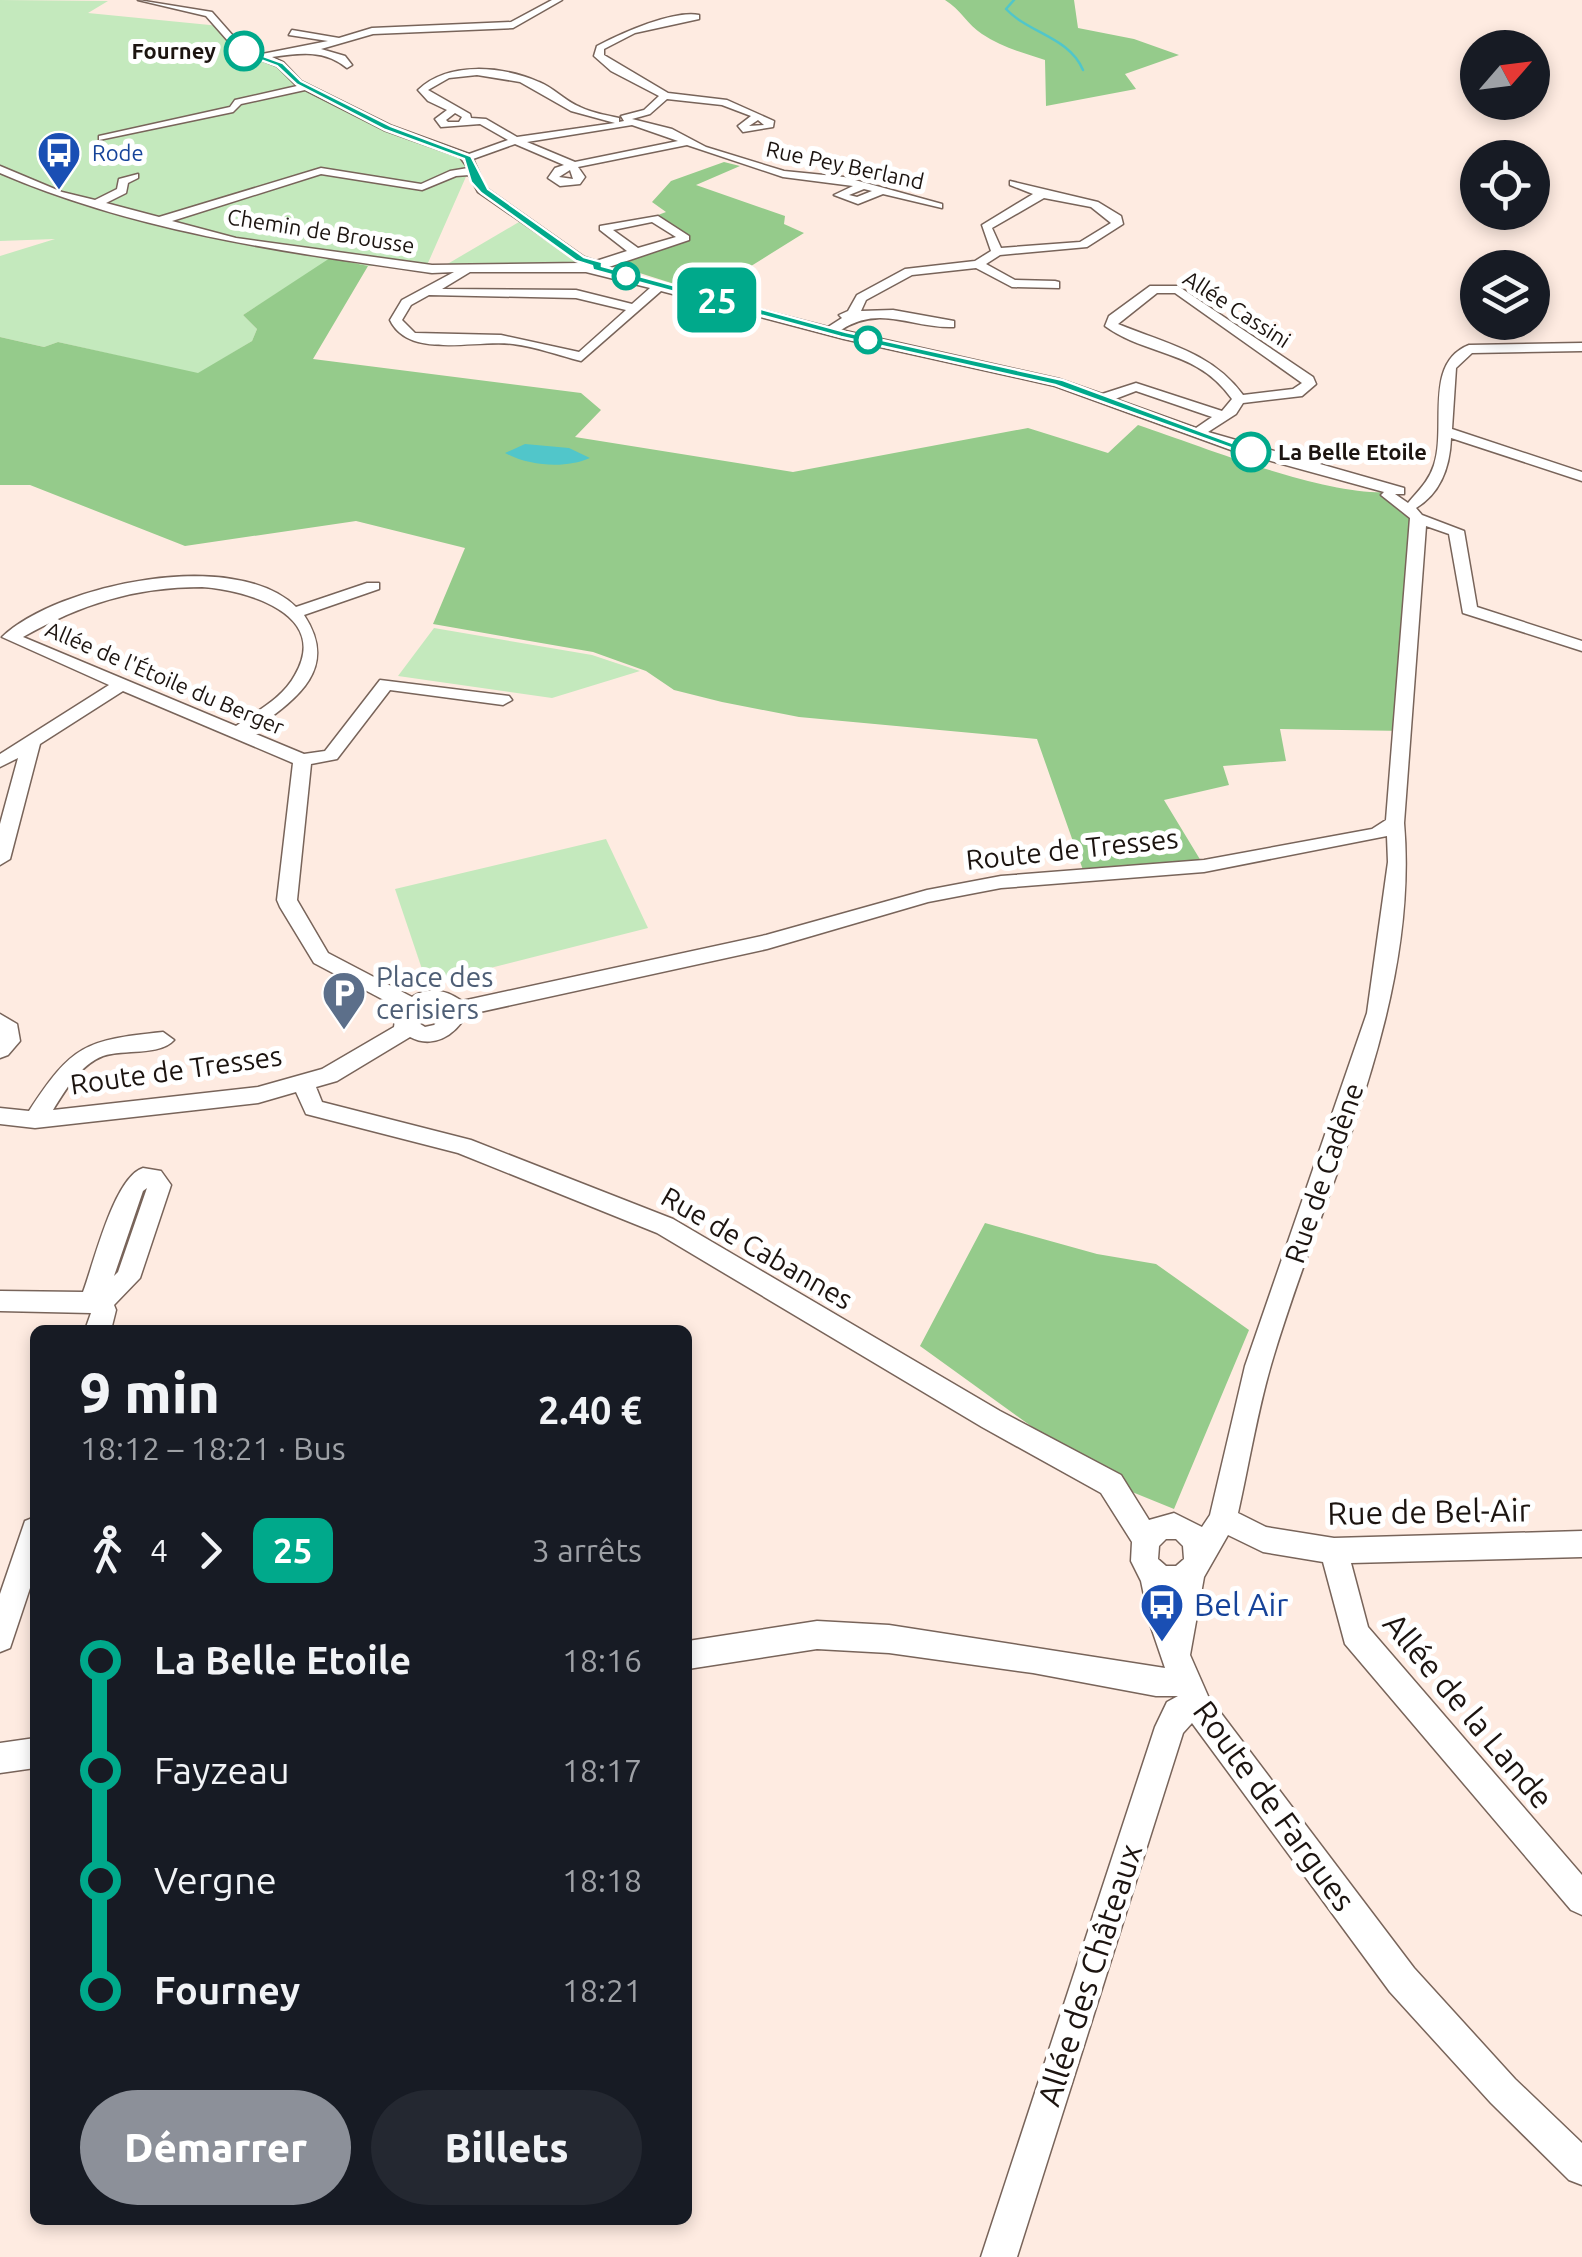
<!DOCTYPE html>
<html lang="fr">
<meta charset="utf-8">
<style>
body{margin:0;font-family:Ubuntu,sans-serif;background:#242831;color:#f1f3f6;height:100vh;display:flex;flex-direction:column;font-size:38px;white-space:nowrap}
*{box-sizing:border-box;margin:0}
p{font-size:32px;color:#9ea1a6}
.icon{flex:none;width:55px;height:55px;fill:none;stroke:currentColor;stroke-width:2;stroke-linecap:round;stroke-linejoin:round}
.map{position:relative;flex:1;overflow:hidden}
.side{position:absolute;left:30px;top:1325px;width:662px;height:900px;display:flex;flex-direction:column;background:#171b24;border-radius:15px;box-shadow:0 5px 15px #0003}
.side>*{flex:none}
.badge{padding:0 20px;border-radius:15px;font-size:35px;line-height:65px}
.needle{width:65px;rotate:62deg}
.fabs{position:absolute;left:1460px;top:30px;display:grid;gap:20px}
.fabs a{display:grid;place-items:center;width:90px;height:90px;border-radius:50%;background:#171b24;box-shadow:0 5px 15px #0003;font-size:50px}
.map>.badge{position:absolute;translate:-50% -50%;box-shadow:0 0 0 5px #fff}
.legs{display:flex;align-items:center;gap:15px;height:110px;padding:0 50px;font-size:32px}
.legs p{margin-inline-start:auto}
.head{display:flex;align-items:center;justify-content:space-between;height:170px;padding:0 50px}
h1{font-size:55px;font-weight:800;line-height:75px}
.primary-button{display:flex;gap:20px;margin-top:auto;padding:20px 50px}
.primary-button a{flex:1;height:115px;border-radius:60px;background:#8c9099;color:#fff;font-size:40px;font-weight:800;line-height:115px;text-align:center}
.primary-button a+a{background:#242831;color:#f1f3f6}
ul{padding:0 50px;list-style:none}
li{display:flex;align-items:center;gap:35px;height:110px;font-size:38px}
li i{display:grid;place-items:center;width:15px;height:100%;margin:0 12px;background:currentColor}
li i::after{content:'';width:25px;height:25px;margin:-12px;border:8px solid;border-radius:50%;background:#171b24}
li p{margin-inline-start:auto}
li:first-child i{background:linear-gradient(#0000 50%,currentColor 0)}
li:last-child i{background:linear-gradient(currentColor 50%,#0000 0)}
.map>svg:first-child{display:block}
</style>
<div class="map">
<svg width="1582" height="2257" viewBox="0 0 1582 2257">
<rect width="100%" height="100%" fill="#feebe1"/>
<g fill="#c4e9bd">
<polygon points="0,0 108,1 88,13 220,26 236,45 280,64 292,78 388,128 452,150 472,163 428,263 368,266 330,259 243,315 257,329 252,341 198,374 58,342 44,347 0,337 0,256 55,239 0,241"/>
<polygon points="519,222 576,262 569,267 444,266"/>
<polygon points="434,628 592,655 640,671 552,698 398,676"/>
<polygon points="606,839 648,928 427,984 395,889"/>
</g>
<g fill="#95cb8b">
<path d="M945 0H1074L1078 28 1134 39 1179 55 1125 74 1136 89 1046 106 1045 60C1023 53 1001 47 982 34 968 25 960 9 945 0Z"/>
<polygon points="724,162 740,166 696,185 785,216 784,224 804,233 706,294 608,263 690,239 658,215 666,212 652,202 671,181"/>
<path d="M330 258 368 266 313 359 581 393 601 410 575 437 793 472 1028 428 1108 453 1138 425C1204 447 1326 497 1392 492L1417 515 1405 731 1280 729 1286 761 1223 766 1229 785 1164 800 1204 866 1083 870 1037 739 799 717 722 702 674 690 646 671 593 652 433 624 465 548 356 521 185 546 30 485H0V337L44 347 58 342 198 373 252 341 257 329 243 315Z"/>
<polygon points="985,1223 1097,1254 1156,1264 1249,1330 1174,1509 1110,1483 920,1346"/>
</g>
<path fill="#51c6ca" d="M525 444 569 448 590 458C565 469 529 466 505 453Z"/>
<g fill="none" stroke-linecap="round" stroke-linejoin="round">
<path stroke="#51c6ca" stroke-width="2.5" d="M1014 0 1006 9C1030 34 1069 37 1083 70"/>
<defs>
<g id="minor">
<path d="M138 0 212 12 242 46 262 54 328 41 289 35 292 30 339 38 372 28 511 22 552 0H562L513 28 373 34 321 49 345 56 352 65 347 68C324 49 300 53 272 57L283 62 301 81 392 126 469 154 508 140 480 124 441 127 435 119 447 110 428 101 418 90C448 61 503 66 539 82 554 88 565 101 580 107 592 113 606 115 619 118V122L624 121 621 116 644 110 659 96 611 71 594 56 597 46C622 33 673 10 699 15V19L635 33 604 49V55L668 93 727 100 774 121 773 127 743 132 738 126 751 116 722 105 667 99 650 114 632 119 672 129 706 147 784 171 844 177 942 204V208L883 194 858 204 834 195 853 186 783 177 687 145 578 167 585 177 580 184 560 186 548 178 555 168 564 165 515 144 473 159 486 188 584 257 596 261 627 251 600 230V226L658 216 689 236V240L603 269 828 327 842 318 839 315 848 311 857 295 905 269 975 261 991 251 982 225 1033 194 1010 185V181L1098 202 1121 216 1123 224 1087 247 1000 255 986 264 1015 280 1055 281 1059 282V288L1012 287 976 268 912 275 866 300 861 311 893 310 954 321V327C912 329 881 304 841 330L1059 379 1102 394 1136 383 1222 411 1232 399C1197 349 1148 357 1105 326L1109 316 1150 286H1178L1313 377 1316 384 1302 396 1243 403 1236 414 1208 432 1404 488V494H1395L1408 503C1418 491 1429 481 1434 465 1447 427 1423 363 1469 345L1582 343V351L1472 353 1456 368 1452 429 1582 472V481L1451 438C1450 466 1441 493 1416 508L1422 515 1464 531 1477 607 1582 641V651L1463 613 1449 534 1426 526 1404 823C1420 1009 1322 1190 1271 1365 1257 1413 1249 1464 1238 1513L1266 1527 1334 1538 1582 1531V1557L1351 1563 1368 1627 1582 1875V1915L1571 1910 1345 1644 1323 1562 1263 1552 1228 1535 1204 1577 1190 1655 1208 1696 1414 1968 1515 2079 1582 2143V2185L1569 2180 1491 2103 1390 1992 1192 1723 1183 1733 1017 2257H981L1155 1727 1167 1702 1178 1696H1156L1033 1673 889 1653 817 1649 688 1669V1641L817 1621 889 1625 1165 1668 1150 1624 1141 1581 1131 1561 1132 1542 1101 1493 982 1427 657 1233 458 1153 306 1114 296 1092 258 1103 35 1128 0 1124V1108L29 1111C72 1045 85 1040 163 1032L174 1040C160 1056 124 1049 103 1056 80 1065 66 1089 53 1110L258 1087 322 1069 394 1027 397 1007 314 963 280 907 277 900 293 763 123 691 40 744 10 859 0 865V824L18 758 0 767V754L109 685 2 637C58 584 235 547 296 607L367 583H379V589L304 615C341 671 293 701 251 732L304 754 325 751 380 680 509 696 512 700 503 705 390 690 337 759 311 764 297 900 328 953 412 997C429 986 446 990 462 1001L766 935 927 890 1001 876 1204 860 1372 829 1386 820 1410 518 1381 495 1384 492 1231 450 1055 386 844 339 661 291 581 361C558 355 536 347 513 344 476 339 409 360 390 320L402 300 454 272 432 273C285 252 137 232 0 173V166L62 192 95 200 117 189 119 179 138 174V178L128 183 126 193 106 203 159 217 321 168 421 184 450 171 468 168 460 157 384 130 305 90 241 104 233 112 99 140V136L230 107 235 100 297 86 277 66 236 50 206 16ZM477 75 520 82 571 111 615 123 517 137 486 119 471 118 470 114 428 90 449 78ZM455 113 462 117 459 122H448L446 120ZM758 120 764 125 749 126ZM632 125 678 141 575 162 527 142ZM570 170 573 179 559 177ZM321 174 422 190 456 176 469 175 478 192 581 263 432 265 236 238 172 221ZM864 189 872 191 857 197 849 195ZM1044 198 1091 207 1111 223 1080 242 1001 248 992 228ZM652 222 676 237 638 248 613 230ZM586 272 650 288 632 304 576 290 442 289 470 272ZM1157 293H1175L1302 383 1293 389 1243 395C1212 352 1164 343 1118 324ZM429 295 576 298 626 310 579 352 501 335 415 333 402 320 411 305ZM1136 391 1212 417 1196 428 1115 399ZM202 587C245 590 331 613 295 675 283 698 257 711 236 726L23 637C81 604 135 587 202 587ZM1387 836 1388 862 1367 1013 1245 1366 1210 1515 1202 1527 1174 1513 1149 1520 1121 1475 1000 1411 673 1219 471 1140 322 1102 316 1087 337 1081 410 1037C432 1049 455 1036 466 1015L767 949 928 902 1001 888 1204 872ZM429 1005 444 1009 445 1014 434 1025 425 1027 414 1020 415 1015ZM1166 1539H1176L1183 1546 1184 1559 1176 1566H1166L1158 1559 1159 1546Z"/>
<polygon points="0,1014 17,1024 20,1041 8,1055 0,1058"/>
<path d="M143 1168 161 1171 171 1185 140 1278 114 1305 116 1310 111 1330H85L91 1313 0 1311V1291L83 1292C94 1263 114 1177 143 1168ZM147 1188 118 1272 114 1276 143 1191Z"/>
<polygon points="35,1517 35,1573 10,1648 0,1652 0,1594 25,1521"/>
<polygon points="35,1738 35,1768 0,1773 0,1743"/>
</g>
</defs>
<use href="#minor" stroke="#78645a" stroke-width="3"/>
<use href="#minor" fill="#fff" fill-rule="evenodd"/>
</g>
<polygon fill="#00a98b" stroke="#fff" stroke-width="2.5" points="244,49 283,63 301,81 391,126 471,156 488,189 584,257 602,262 602,266 846,332 1063,380 1257,452 1247,454 1055,385 841,337 593,270 592,266 576,261 481,193 471,182 464,159 385,130 296,84 277,66 241,53"/>
<defs>
<symbol id="bus-pin" viewBox="-11 -11 22 30"><path d="M0 17L-7.5 6A9.5 9.5 0 1 1 7.5 6Z" fill="#1a4fb4" stroke="#fff"/><path d="M-5-6H5V4H4V6H2V4H-2V6H-4V4H-5ZM-3.5-4V0h7V-4ZM-3.5 1.2v1.5H-2V1.2ZM2 1.2v1.5H3.5V1.2Z" fill="#fff"/></symbol>
<symbol id="parking-pin" viewBox="-11 -11 22 30"><path d="M0 17L-7.5 6A9.5 9.5 0 1 1 7.5 6Z" fill="#5c6f8a" stroke="#fff"/><path d="M-3.5-5.5H1a3.5 3.5 0 0 1 0 7H-1V5.5H-3.5ZM-1-3.4V-.6H.8a1.4 1.4 0 0 0 0-2.8Z" fill="#fff"/></symbol>
</defs>
<g fill-rule="evenodd">
<use href="#bus-pin" x="34" y="128" width="50" height="68"/>
<use href="#parking-pin" x="319" y="968" width="50" height="68"/>
<use href="#bus-pin" x="1137" y="1580" width="50" height="68"/>
</g>
<g fill="#fff" stroke="#00a98b" stroke-width="5">
<circle cx="244" cy="51" r="18"/>
<circle cx="626" cy="276" r="12"/>
<circle cx="868" cy="340" r="12"/>
<circle cx="1251" cy="452" r="18"/>
</g>
<g text-anchor="middle" stroke-width="10" stroke-linejoin="round" paint-order="stroke">
<g font-size="22" font-weight="bold" fill="#1c1410" stroke="#fff" text-anchor="end">
<text x="216" y="59">Fourney</text>
<text x="1278" y="460" text-anchor="start">La Belle Etoile</text>
</g>
<g font-size="22" fill="#164399" stroke="#fff" text-anchor="start">
<text x="92" y="161">Rode</text>
</g>
<g font-size="22" fill="#1c1410" stroke="#fff">
<text transform="translate(845 165) rotate(12)" y="8">Rue Pey Berland</text>
<text transform="translate(321 231) rotate(9)" y="8">Chemin de Brousse</text>
<text transform="translate(1237 309) rotate(33)" y="8">Allée Cassini</text>
<text transform="translate(165 678) rotate(23)" y="8">Allée de l'Étoile du Berger</text>
</g>
<g font-size="28" fill="#1c1410" stroke="#fff">
<text transform="translate(1072 849) rotate(-6)" y="10">Route de Tresses</text>
<text transform="translate(176 1070) rotate(-8)" y="10">Route de Tresses</text>
<text transform="translate(1324 1173) rotate(-71)" y="10">Rue de Cadène</text>
<text transform="translate(757 1248) rotate(30)" y="10">Rue de Cabannes</text>
</g>
<g font-size="28" fill="#4e5e75" stroke="#fff" text-anchor="start">
<text x="376" y="987">Place des<tspan x="376" dy="32">cerisiers</tspan></text>
</g>
<g font-size="32" fill="#1c1410" stroke="#fff">
<text transform="translate(1429 1512) rotate(-1)" y="11">Rue de Bel-Air</text>
<text transform="translate(1468 1711) rotate(50)" y="11">Allée de la Lande</text>
<text transform="translate(1274 1806) rotate(54)" y="11">Route de Fargues</text>
<text transform="translate(1090 1975) rotate(-72)" y="11">Allée des Châteaux</text>
</g>
<g font-size="32" fill="#164399" stroke="#fff" text-anchor="start">
<text x="1194" y="1616">Bel Air</text>
</g>
</g>
</svg>
<div class="fabs">
<a><svg class="needle" viewBox="-14 -14 28 28"><path d="M0-13l5 13h-10z" fill="#e53935"/><path d="M0 13l5-13h-10z" fill="#9ea1a6"/></svg></a>
<a><svg class="icon" aria-label="locate" viewBox="0 0 24 24"><circle cx="12" cy="12" r="6"/><path d="M12 2v4M12 18v4M2 12h4M18 12h4"/></svg></a>
<a><svg class="icon" aria-label="layers" viewBox="0 0 24 24"><path d="M12 4l9 5-9 5-9-5zM3 14l9 5 9-5"/></svg></a>
</div>
<b class="badge" style="left:717px;top:300px;background:#00a98b;color:#fff">25</b>
<section class="side">
<div class="head"><div><h1>9 min</h1><p>18:12 – 18:21 · Bus</p></div><b>2.40 €</b></div>
<div class="legs"><svg class="icon" aria-label="walk" viewBox="0 0 24 24"><circle cx="13" cy="4" r="2"/><path d="M13 8l-2 6 4 7M11 14l-3 7M7 12l3-4h3l4 4"/></svg>4<svg class="icon" aria-label="forward" viewBox="0 0 24 24"><path d="M9 5l7 7-7 7"/></svg><b class="badge" style="background:#00a98b;color:#fff">25</b><p>3 arrêts</p></div>
<ul>
<li><i style="color:#00a98b"></i><b>La Belle Etoile</b><p>18:16</p></li>
<li><i style="color:#00a98b"></i><span>Fayzeau</span><p>18:17</p></li>
<li><i style="color:#00a98b"></i><span>Vergne</span><p>18:18</p></li>
<li><i style="color:#00a98b"></i><b>Fourney</b><p>18:21</p></li>
</ul>
<div class="primary-button"><a>Démarrer</a><a>Billets</a></div>
</section>
</div>
